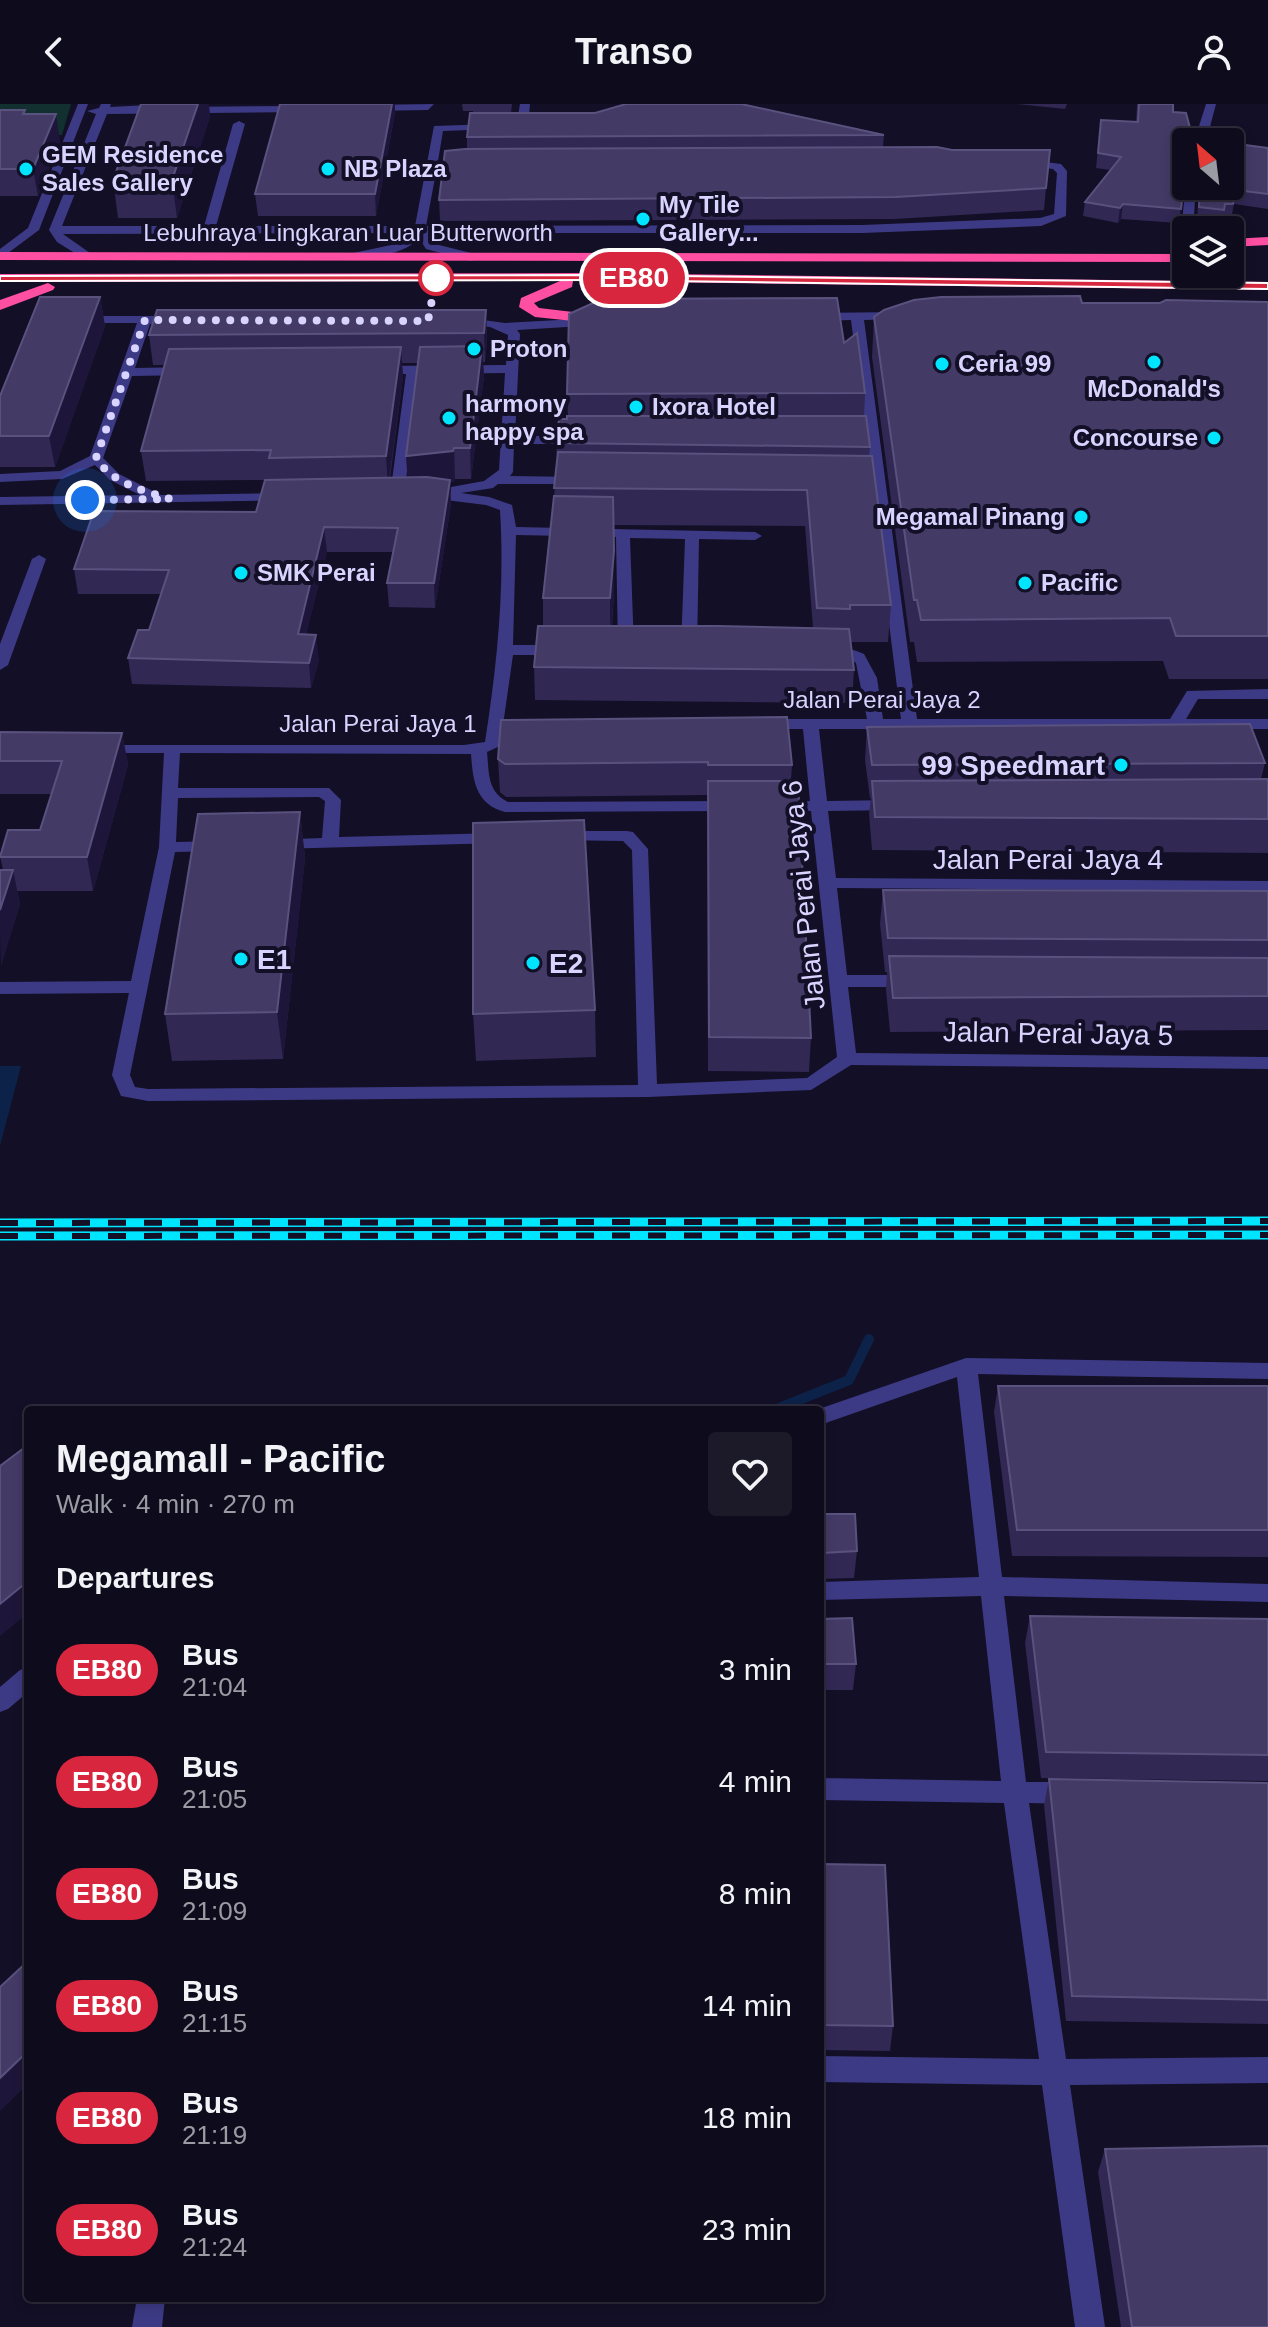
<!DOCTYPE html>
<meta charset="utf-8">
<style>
body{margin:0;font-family:Arial,sans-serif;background:#1c1929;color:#f1f3f6;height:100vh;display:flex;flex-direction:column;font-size:30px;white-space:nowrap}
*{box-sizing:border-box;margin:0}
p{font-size:26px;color:#9b9ba3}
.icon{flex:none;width:44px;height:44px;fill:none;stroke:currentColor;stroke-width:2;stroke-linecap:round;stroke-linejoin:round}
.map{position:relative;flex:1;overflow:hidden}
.sheet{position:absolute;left:24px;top:1302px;width:800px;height:896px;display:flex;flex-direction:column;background:#0e0b1c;border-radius:8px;box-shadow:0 4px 12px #0003,0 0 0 2px #2e2b3b}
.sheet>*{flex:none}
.badge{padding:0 16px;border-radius:26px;font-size:28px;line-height:52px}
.needle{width:52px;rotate:332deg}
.fabs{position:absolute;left:1172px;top:24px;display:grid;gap:16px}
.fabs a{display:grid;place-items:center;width:72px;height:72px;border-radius:8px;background:#0e0b1c;box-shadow:0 4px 12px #0003,0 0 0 2px #2e2b3b;font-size:40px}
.you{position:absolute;width:40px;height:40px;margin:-20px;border:6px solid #fff;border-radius:50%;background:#1a73e8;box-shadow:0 0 0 12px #1a73e833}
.map>.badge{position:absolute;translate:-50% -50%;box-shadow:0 0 0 4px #fff}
h2{padding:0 32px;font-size:30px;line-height:72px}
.round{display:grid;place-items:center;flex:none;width:84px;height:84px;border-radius:8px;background:#1c1929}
.head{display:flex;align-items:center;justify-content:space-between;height:136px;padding:0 32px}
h1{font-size:38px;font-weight:700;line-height:60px}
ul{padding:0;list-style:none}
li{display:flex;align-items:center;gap:24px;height:112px;padding:0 32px}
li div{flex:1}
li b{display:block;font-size:30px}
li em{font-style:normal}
li .badge{min-width:88px;font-weight:700;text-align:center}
header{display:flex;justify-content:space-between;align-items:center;height:104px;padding:0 32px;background:#0e0b1c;font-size:36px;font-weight:700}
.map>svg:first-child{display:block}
</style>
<header><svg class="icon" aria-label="back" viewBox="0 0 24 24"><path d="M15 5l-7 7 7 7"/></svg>Transo<svg class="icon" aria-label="person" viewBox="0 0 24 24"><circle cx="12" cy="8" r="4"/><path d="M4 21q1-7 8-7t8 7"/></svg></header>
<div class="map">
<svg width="1268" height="2223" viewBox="0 0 1268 2223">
<rect width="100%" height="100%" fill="#130f26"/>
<polygon fill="#12302f" points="0,0 71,0 62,31 0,32"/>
<polygon fill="#0c2248" points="0,962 21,962 0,1042"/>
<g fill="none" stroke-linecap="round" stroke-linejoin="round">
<polyline stroke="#0c2248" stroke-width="10" points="774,1306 849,1276 869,1235"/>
<g fill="#3d3a85" fill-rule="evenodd">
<polygon points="78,0 88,0 39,126 0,155 0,145 28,124"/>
<path d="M101 0H111L110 3 169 0V3L303 2 308 5 303 8 107 10 62 122H204L233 20 239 17 245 20 216 122H415L434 22 493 20 499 23 497 25 443 27 438 57H469L475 60 469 63H437L426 122 862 121 1040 114 1054 110 1057 69 1053 65 1017 60V56L1021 55 1061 60 1067 67 1066 112 1041 122 862 129H428L435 140 475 150V156L471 157 426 145 419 134C403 153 369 152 345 156L339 152 396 140 410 129 63 130 90 149V155L86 156 57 138 49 126 96 10 87 7 99 4Z"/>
<polygon points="434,0 428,6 367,7 362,4 367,1"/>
<polygon points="520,0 530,0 528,23 522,26 516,23"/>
<polygon points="1206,0 1216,0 1206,38 1194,38"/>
<polygon points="1186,80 1196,82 1193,126 1186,126 1186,129 1181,126"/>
<path d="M900 208 904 209V215L864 216 917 615H1170L1187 587 1268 585V595H1198L1186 615H1268V625H819L827 697 896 696 904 701 896 706 828 707 836 774 1268 777V787L837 784 847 871H914L923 877 914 883H848L856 949 1268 953V965L851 961 811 986 648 993 148 997 121 992 112 971 129 889 0 890V878L131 877 159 743 164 649H100L92 644 94 641H464L485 638C497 561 505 485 500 406L486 401 429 394 422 390 429 386 451 388V383L484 377 499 366 505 269 419 270 404 392 397 396 390 392 406 270H374L367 266 374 262 506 261 508 231 490 223 457 220V214L461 213 505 219 596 214 602 218 600 221 517 226 520 230 515 332H581L588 336 581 340H514L513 368 510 372 579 373 584 374V380H498L493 384 461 389 489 393 512 401 516 423 755 428 762 432 755 436 699 435 697 545 689 550 681 545 685 435 630 434 634 545 626 550 618 545 616 433 516 431 513 541H563L571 546 563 551H513L500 642 487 648C489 668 487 688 508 698L732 697 740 702 732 707 505 708C475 700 473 676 471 650L180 649 178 684H329L341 696 339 733 500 729 508 734 500 739 276 745 270 744 268 740 270 736 322 734 325 697 319 693 178 694 176 738 220 737 228 742 220 747 175 748 130 971 135 983 148 985 638 981 632 746 623 737 554 736 552 732 554 728 560 727H627L633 728 648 745 657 980 807 974 837 953 811 707H772L764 702 772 697H810L803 625H760L752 620 760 615H867L856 559 849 554 822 552 819 549C831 540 851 544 864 550L877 574 883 615H901L851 216 816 217 810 213 816 209Z"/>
<polygon points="73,212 181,212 187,216 181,220 150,220 135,264 190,263 197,267 190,271 132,272 103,354 119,370 161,391 288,389 293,390 293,396 0,401 0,393 140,391 110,376 95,361 62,375 0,378 0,370 60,367 90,352 137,219 77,219 71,215"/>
<polygon points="39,451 46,455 8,561 0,566 0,540 32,455"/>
<polygon points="966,1254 1268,1259 1268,1275 978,1270 1002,1473 1268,1480 1268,1498 1004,1492 1026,1678 1072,1678 1081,1681 1084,1689 1081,1697 1072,1700 1029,1699 1066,1955 1268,1953 1268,1979 1070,1981 1105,2223 1075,2223 1042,1981 820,1978 820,1952 1039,1955 1004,1699 820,1696 820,1674 1001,1677 981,1492 820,1496 820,1478 979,1473 957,1273 820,1321 820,1306 816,1306"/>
<polygon points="28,1563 28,1588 8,1605 0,1608 0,1583 20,1566"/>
<polygon points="137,2194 165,2194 162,2223 132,2223"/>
</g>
<g fill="#ff4fa3" fill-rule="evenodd">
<polygon points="1268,133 1268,141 1230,143 1230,135"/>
<polygon points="0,148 1186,150 1186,158 0,156"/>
<polygon points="592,169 1268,178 1268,186 573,177 572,183 534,199 539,204 607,212 610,215 602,220 535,213 519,203 521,194 560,177 0,178 0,170"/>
<polygon points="48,179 55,183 53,186 0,206 0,196"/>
</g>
<defs>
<g id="rail">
<polyline points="0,1119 1268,1117"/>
<polyline points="0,1132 1268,1131"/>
</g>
</defs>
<use href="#rail" stroke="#00e5ff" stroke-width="9"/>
<use href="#rail" stroke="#130f26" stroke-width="6" stroke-dasharray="18" stroke-linecap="butt"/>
</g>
<g fill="#312854" fill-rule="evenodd">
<polygon points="462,0 512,0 511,9 884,31 883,43 1046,84 1044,106 895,115 440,117 439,96 467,45 467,33 473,7 463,7"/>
<polygon points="1017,0 1067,0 1065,5"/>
<polygon points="1137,0 1173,0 1173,8 1186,38 1184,79 1179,119 1121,115 1118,119 1083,112 1085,98 1110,66 1096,64 1101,16 1136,18"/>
<polygon points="0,6 25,10 60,37 38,92 0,92"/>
<polygon points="395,9 376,112 258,112 255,90"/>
<polygon points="210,12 177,114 118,114 113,76"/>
<polygon points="1268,44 1268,105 1234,100 1231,115 1223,114 1222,120 1197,118 1199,82 1230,82"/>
<polygon points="100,193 105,222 55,363 0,363 0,332"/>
<polygon points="1268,198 1268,575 1169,575 1163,557 917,558 914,538 910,538 872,253 874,213 1082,199"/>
<path d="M486 206 487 236 485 258H483L484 272 471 375H455V377L450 378 451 400 435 504 389 503 387 479 393 448H327L306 530 319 556 311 584 132 580 128 554 149 526 161 490H78L74 465 256 408 265 376 146 377 141 347 165 261H153L149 231ZM402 259H418L408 373 390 374 403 273Z"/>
<path d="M844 239 865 289 864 312 870 343 869 352 891 501 888 538H850L854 566 852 599 535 596 534 563 543 522V494L554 393 557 357 556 339 568 312 567 290ZM613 421 805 422 813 524 612 522 614 491Z"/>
<polygon points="501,616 792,661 791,677 811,934 809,968 708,967 707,691 506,693 500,688 498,655"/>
<polygon points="867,623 1265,659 1261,675 1268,675 1268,749 872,746 869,710 871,694 870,694 865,656"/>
<polygon points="0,628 122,629 128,661 93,787 17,787 20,800 1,861 0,766 3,766 0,752 40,726 52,690 0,690"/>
<polygon points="300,708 305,754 283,955 172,957 165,910"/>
<polygon points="883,786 1268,787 1268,926 890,928 886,886 887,868 885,868 880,820"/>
<polygon points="595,906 596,953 476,957 473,910"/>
<polygon points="998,1282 1268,1282 1268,1453 1012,1452 994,1308"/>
<polygon points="820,1410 857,1447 854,1474 820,1475"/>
<polygon points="1030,1512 1268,1515 1268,1677 1041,1674 1025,1539"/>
<polygon points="820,1515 856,1560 853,1586 820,1586"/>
<polygon points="1049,1675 1268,1679 1268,1920 1066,1917 1044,1701"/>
<polygon points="820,1760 893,1922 890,1947 820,1946"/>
<polygon points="1105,2045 1268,2223 1121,2223 1098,2068"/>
</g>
<g fill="#1d163a">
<polygon points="198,0 209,0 210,12 177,114 172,76"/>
<polygon points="392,0 395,0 395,9 376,112 375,90"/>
<polygon points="56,10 60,37 38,92 33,65"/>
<polygon points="1123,100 1121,115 1118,119 1120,104"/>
<polygon points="100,193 105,222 55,363 49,332"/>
<polygon points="486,206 487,236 485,258 484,229"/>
<polygon points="482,242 484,272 471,375 470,344"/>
<polygon points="401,243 403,273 388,383 386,352"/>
<polygon points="454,344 455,375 455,377 450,378 451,400 435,504 434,479 408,383 406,352"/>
<polygon points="324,423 327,448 300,555 298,530"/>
<polygon points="614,447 614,491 610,538 610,494"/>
<polygon points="316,531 319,556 311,584 309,559"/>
<polygon points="122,629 128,661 93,787 87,753"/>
<polygon points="300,708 305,754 283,955 277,908"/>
<polygon points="13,766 20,800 1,861 0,806"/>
<polygon points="822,1449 820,1474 820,1452"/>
<polygon points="28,1477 28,1509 0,1532 0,1500"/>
<polygon points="28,1947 28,1980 0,2007 0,1974"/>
</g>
<g fill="#433a66" stroke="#5a527e" stroke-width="2">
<polygon points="141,0 198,0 172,76 113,76"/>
<polygon points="280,0 392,0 375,90 255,90"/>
<polygon points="626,0 741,0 884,31 467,33 470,9 595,9"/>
<polygon points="1139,0 1173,0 1173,8 1186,9 1193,35 1220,38 1186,38 1186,64 1181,105 1123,100 1120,104 1085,98 1121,53 1098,49 1101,16 1138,18"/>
<polygon points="0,6 25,6 23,10 56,10 33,65 0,65"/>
<polygon points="1230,39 1268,44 1268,90 1236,86 1233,100 1225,100 1224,106 1199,103 1200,82 1230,82"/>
<polygon points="937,43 952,46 1050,46 1046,84 896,93 439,96 445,47 465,45"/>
<polygon points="1080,192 1082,199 1160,199 1166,196 1268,198 1268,532 1176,532 1170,514 921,516 917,496 914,496 874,213 884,206 914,196 941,193"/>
<polygon points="40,193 100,193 49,332 0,332 0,292"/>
<polygon points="837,194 844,239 857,229 865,289 567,290 569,210 602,195"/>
<polygon points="157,206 486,206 484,229 149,231"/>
<polygon points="482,242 470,344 454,344 453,347 406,352 420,243"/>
<polygon points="401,243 386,352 269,354 271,346 141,347 169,245"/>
<polygon points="567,312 866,312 870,343 556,339 559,315 567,315"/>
<polygon points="558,348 872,352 891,501 850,501 850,505 817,504 807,386 554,384"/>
<polygon points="427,373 450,376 434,479 387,479 398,424 324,423 298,530 316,531 309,559 128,554 138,526 149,526 169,466 74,465 94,407 256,408 265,376"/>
<polygon points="554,392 613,393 614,447 610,494 543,494"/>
<polygon points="538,522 718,522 849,525 854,566 534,563"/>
<polygon points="787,613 792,661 708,661 708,658 505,660 498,655 501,616"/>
<polygon points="1250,620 1265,659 872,661 867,623"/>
<polygon points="0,628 122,629 87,753 0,753 8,726 40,726 62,657 0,657"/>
<polygon points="1268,675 1268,715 875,713 872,677"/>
<polygon points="708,677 798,677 811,934 709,933"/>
<polygon points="300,708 277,908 165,910 198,710"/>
<polygon points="584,716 595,906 473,910 473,719"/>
<polygon points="0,766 13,766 0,806"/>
<polygon points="883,786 1268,787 1268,836 888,834"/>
<polygon points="889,852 1268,854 1268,892 893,894"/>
<polygon points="998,1282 1268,1282 1268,1426 1017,1426"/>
<polygon points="28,1341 28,1477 0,1500 0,1362"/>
<polygon points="820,1410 855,1410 857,1447 822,1449 820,1452"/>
<polygon points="1030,1512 1268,1515 1268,1651 1046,1648"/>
<polygon points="852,1514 856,1560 820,1560 820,1515"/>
<polygon points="1049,1675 1268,1679 1268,1896 1072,1892"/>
<polygon points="820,1760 885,1761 893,1922 820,1921"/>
<polygon points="28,1857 28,1947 0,1974 0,1883"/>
<polygon points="1268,2042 1268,2223 1132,2223 1105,2045"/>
</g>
<polygon fill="#d7263d" stroke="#fff" stroke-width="2" points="592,171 1268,179 1268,185 592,176 0,177 0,172"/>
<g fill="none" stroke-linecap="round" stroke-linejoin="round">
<path stroke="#d9d4ff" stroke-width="8" stroke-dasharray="0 14.4" d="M85 396 170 395C142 386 112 379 96 354L145 216 428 217 436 174"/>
</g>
<g fill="#00e5ff" stroke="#130f26" stroke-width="3">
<circle cx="26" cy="65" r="8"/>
<circle cx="328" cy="65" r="8"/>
<circle cx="643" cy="115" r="8"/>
<circle cx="474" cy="245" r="8"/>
<circle cx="1154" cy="258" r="8"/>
<circle cx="942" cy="260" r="8"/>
<circle cx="636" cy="303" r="8"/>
<circle cx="449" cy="314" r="8"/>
<circle cx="1214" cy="334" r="8"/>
<circle cx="1081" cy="413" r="8"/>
<circle cx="241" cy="469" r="8"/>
<circle cx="1025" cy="479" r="8"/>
<circle cx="1121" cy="661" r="8"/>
<circle cx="241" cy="855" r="8"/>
<circle cx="533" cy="859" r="8"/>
</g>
<circle fill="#fff" stroke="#d7263d" stroke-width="4" cx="436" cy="174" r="16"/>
<g text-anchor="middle" stroke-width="8" stroke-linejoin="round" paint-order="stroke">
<g font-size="24" font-weight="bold" fill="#d9d4ff" stroke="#130f26" text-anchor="start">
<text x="42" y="59">GEM Residence<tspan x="42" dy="28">Sales Gallery</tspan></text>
<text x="344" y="73">NB Plaza</text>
<text x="659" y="109">My Tile<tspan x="659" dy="28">Gallery...</tspan></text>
<text x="490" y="253">Proton</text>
<text x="958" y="268">Ceria 99</text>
<text x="1154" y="293" text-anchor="middle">McDonald's</text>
<text x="465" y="308">harmony<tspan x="465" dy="28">happy spa</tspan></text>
<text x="652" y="311">Ixora Hotel</text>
<text x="1198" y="342" text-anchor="end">Concourse</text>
<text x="1065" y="421" text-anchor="end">Megamal Pinang</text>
<text x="257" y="477">SMK Perai</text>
<text x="1041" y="487">Pacific</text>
</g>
<g font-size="24" fill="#d9d4ff" stroke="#130f26">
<text x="348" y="137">Lebuhraya Lingkaran Luar Butterworth</text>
<text x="882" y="604">Jalan Perai Jaya 2</text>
<text x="378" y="628">Jalan Perai Jaya 1</text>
</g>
<g font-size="28" font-weight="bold" fill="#d9d4ff" stroke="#130f26" text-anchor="start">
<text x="1105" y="671" text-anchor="end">99 Speedmart</text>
<text x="257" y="865">E1</text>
<text x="549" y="869">E2</text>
</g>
<g font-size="28" fill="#d9d4ff" stroke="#130f26">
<text x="1048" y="765">Jalan Perai Jaya 4</text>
<text transform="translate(803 791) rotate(-96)" y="10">Jalan Perai Jaya 6</text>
<text transform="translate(1058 929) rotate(1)" y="10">Jalan Perai Jaya 5</text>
</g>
</g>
</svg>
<div class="fabs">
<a><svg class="needle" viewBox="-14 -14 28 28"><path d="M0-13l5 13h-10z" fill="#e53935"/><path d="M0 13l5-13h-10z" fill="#9b9ba3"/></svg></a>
<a><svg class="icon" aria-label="layers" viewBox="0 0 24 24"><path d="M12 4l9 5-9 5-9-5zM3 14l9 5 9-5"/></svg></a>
</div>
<div class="you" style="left:85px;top:396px"></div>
<b class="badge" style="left:634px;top:174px;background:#d7263d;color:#fff">EB80</b>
<section class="sheet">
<div class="head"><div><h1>Megamall - Pacific</h1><p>Walk · 4 min · 270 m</p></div><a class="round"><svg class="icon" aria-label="heart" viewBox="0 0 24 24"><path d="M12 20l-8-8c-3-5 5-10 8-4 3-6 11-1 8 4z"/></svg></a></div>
<h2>Departures</h2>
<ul>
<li><span class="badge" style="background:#d7263d;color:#fff">EB80</span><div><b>Bus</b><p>21:04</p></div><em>3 min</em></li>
<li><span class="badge" style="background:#d7263d;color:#fff">EB80</span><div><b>Bus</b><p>21:05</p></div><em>4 min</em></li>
<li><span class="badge" style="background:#d7263d;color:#fff">EB80</span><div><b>Bus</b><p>21:09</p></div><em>8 min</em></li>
<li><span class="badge" style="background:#d7263d;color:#fff">EB80</span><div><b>Bus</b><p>21:15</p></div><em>14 min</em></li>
<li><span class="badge" style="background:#d7263d;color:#fff">EB80</span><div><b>Bus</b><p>21:19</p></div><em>18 min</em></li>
<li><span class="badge" style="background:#d7263d;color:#fff">EB80</span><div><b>Bus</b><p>21:24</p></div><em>23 min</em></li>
</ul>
</section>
</div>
